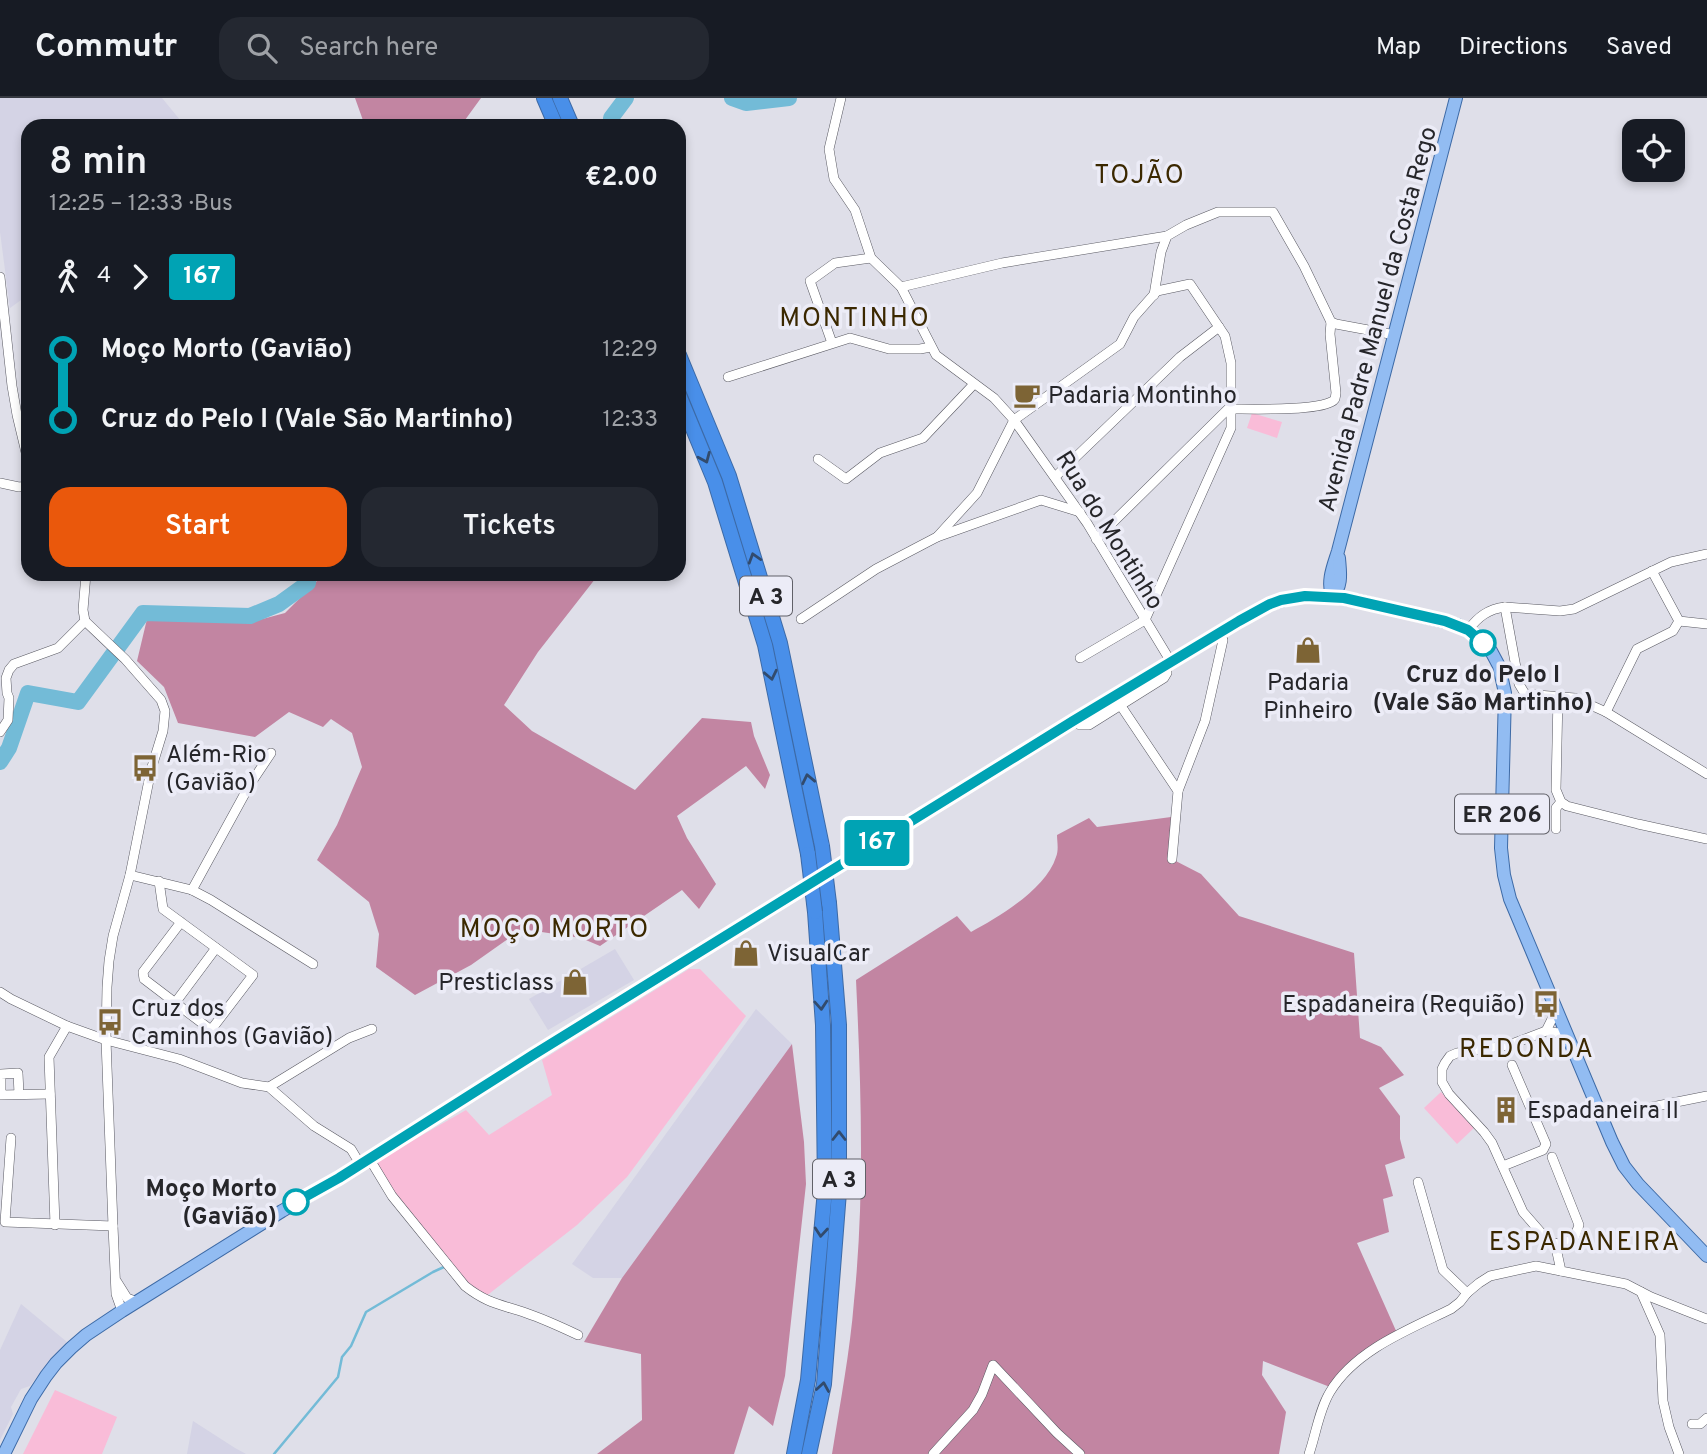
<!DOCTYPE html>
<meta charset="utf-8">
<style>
body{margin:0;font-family:Overpass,sans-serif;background:#242831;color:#f1f3f6;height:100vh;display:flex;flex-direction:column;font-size:26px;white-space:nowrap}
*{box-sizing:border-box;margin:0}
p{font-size:23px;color:#9ea1a6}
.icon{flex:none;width:38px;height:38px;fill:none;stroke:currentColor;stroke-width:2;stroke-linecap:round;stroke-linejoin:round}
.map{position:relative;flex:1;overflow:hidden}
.details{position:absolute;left:21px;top:21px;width:665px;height:462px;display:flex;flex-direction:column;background:#171b24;border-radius:21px;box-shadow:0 4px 10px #0003}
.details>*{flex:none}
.badge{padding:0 14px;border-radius:5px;font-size:24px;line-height:46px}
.controls{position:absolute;left:1622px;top:21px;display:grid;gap:14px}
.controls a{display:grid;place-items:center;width:63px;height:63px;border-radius:14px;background:#171b24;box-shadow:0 4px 10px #0003;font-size:35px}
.map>.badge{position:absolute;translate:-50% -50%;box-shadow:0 0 0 4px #fff}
.legs{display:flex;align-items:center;gap:10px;height:77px;padding:0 28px;font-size:23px}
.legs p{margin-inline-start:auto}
.head{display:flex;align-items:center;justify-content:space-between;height:119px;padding:0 28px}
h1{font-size:38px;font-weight:600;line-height:52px}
.cta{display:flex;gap:14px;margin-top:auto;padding:14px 28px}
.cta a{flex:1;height:80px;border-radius:21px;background:#ea580c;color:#fff;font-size:28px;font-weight:600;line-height:80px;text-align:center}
.cta a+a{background:#242831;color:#f1f3f6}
ul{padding:0 28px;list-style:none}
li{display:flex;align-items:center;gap:24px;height:70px;font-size:26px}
li i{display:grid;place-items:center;width:10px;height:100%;margin:0 9px;background:currentColor}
li i::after{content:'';width:18px;height:18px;margin:-9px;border:5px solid;border-radius:50%;background:#171b24}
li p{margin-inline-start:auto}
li:first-child i{background:linear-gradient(#0000 50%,currentColor 0)}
li:last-child i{background:linear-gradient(currentColor 50%,#0000 0)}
header{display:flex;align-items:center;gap:42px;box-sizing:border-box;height:98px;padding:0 35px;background:#171b24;border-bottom:2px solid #363941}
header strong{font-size:33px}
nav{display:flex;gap:38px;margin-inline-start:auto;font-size:24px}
.search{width:490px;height:63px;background:#242831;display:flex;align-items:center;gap:18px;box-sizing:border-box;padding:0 24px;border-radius:21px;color:#9ea1a6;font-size:26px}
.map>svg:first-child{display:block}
</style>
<header>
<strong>Commutr</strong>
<div class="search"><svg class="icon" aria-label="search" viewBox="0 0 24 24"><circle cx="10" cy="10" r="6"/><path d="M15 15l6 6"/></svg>Search here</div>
<nav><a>Map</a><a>Directions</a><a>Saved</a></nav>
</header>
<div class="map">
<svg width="1707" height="1356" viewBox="0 0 1707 1356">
<rect width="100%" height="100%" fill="#dfdfe9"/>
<g fill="#d4d3e5">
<polygon points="0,0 162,0 185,28 28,28 28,193 21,202 10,210 0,134"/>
<polygon points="615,851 634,882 548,932 529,901"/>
<polygon points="756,911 792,946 622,1180 593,1180 572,1166"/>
<polygon points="21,1206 67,1244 42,1272 30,1288 21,1291 11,1309 13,1316 0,1342 0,1252"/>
<polygon points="193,1323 235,1350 246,1356 187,1356"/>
</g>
<g fill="#f9bcd8">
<polygon points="1252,315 1282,324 1277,340 1247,330"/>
<polygon points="689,871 700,871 746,918 627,1079 577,1127 485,1199 467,1188 393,1092 377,1069 377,1063 466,1012 489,1037 552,997 542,962"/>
<polygon points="1441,994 1474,1030 1457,1046 1424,1010"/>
<polygon points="55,1292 117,1319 102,1356 23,1356"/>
</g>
<g fill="#c285a2">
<polygon points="355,0 481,0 465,22 467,28 365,28"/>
<polygon points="319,476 599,476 538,554 504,607 532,633 635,692 702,620 751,624 754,638 770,677 765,691 746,668 677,718 687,740 716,786 699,811 682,792 600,848 581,840 522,831 471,867 415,897 376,869 379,836 369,804 317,762 337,727 362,669 352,635 331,621 323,629 289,614 255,639 178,625 164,589 137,563 147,521 247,525 285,515 317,483"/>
<path d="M1171 719 1168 759 1201 776 1239 818 1354 855 1360 940 1381 949 1404 977 1379 990 1400 1018V1041L1405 1060 1385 1067 1393 1098 1383 1101 1389 1134 1357 1145 1397 1235C1370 1248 1345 1263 1330 1289L1263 1263 1262 1277 1286 1314 1279 1356H832C840 1305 850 1254 854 1203 865 1096 861 988 856 882L957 818 971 834C999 819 1046 791 1056 759 1059 752 1057 743 1057 737L1089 720 1097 729Z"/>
<polygon points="792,946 804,1044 806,1086 785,1278 773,1328 749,1308 734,1356 597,1356 642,1322 641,1256 584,1244 622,1180"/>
</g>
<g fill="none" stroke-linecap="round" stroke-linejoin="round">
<polyline stroke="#73bbd7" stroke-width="2.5" points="274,1356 338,1279 342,1259 351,1248 366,1214 433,1174 444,1169"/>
<g stroke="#73bbd7" stroke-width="16">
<polyline points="732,0 746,5 789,0"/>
<polyline points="611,20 626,0"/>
<polyline points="0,664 9,650 28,595 78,604 143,515 250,518 279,506 308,485 309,476"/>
</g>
<defs>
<g id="minor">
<polyline points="841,0 829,51 834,81 855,112 871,160 901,189 936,257 994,300 1014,322 1087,425 1171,564"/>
<polyline points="0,179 12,288 17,317 28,363"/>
<polyline points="901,189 1002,165 1167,138"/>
<polyline points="1154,197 1161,154 1167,138 1186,127 1218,114 1273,114 1304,168 1331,224 1336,226 1395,237"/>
<polyline points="832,245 810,183 835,165 871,160"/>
<polyline points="728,279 850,240 889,251 920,251 931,249"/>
<path d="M1231 311C1253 311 1314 313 1331 304 1336 302 1335 300 1336 295L1330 236 1331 224"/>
<polyline points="818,361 846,381 880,355 923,340 974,286"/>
<polyline points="1055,379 1180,259 1219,229"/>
<polyline points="0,385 19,389 28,388"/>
<polyline points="937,439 977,395 1014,322 1120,246 1134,219 1157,193 1190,186 1225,238 1231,265 1231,330 1145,522 1080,560"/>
<polyline points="1096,441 1231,308"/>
<polyline points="1652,473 1679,523 1707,526"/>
<polyline points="86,476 83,512 85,523 125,561 161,602 165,613 163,633 151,672 130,777 113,838 109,863 107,889 106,942 113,1128 116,1196 122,1213"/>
<polyline points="1505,509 1519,586 1525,596 1575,600 1606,614 1707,676"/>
<polyline points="801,521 876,471 937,439 1041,402 1080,414"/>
<path d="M1468 532C1478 519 1488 511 1505 509L1560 513 1574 511 1671 464 1707 456"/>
<polyline points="1558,598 1556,692 1561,704 1567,708 1638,726 1707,741"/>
<polyline points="1121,608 1178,693 1172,761"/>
<polyline points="1606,614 1637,551 1673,533 1679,523"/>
<polyline points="1073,623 1080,627 1089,627 1164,580 1167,575 1166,567"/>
<polyline points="0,634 8,622 9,600 7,595 6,580 9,572 14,566 58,550 85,523"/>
<polyline points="215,680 249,688"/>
<polyline points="1178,693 1205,623 1223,542 1218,535"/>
<polyline points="1556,731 1556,710 1561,704"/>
<polyline points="130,777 192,792 211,802 313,866"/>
<polyline points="159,783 163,811 253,877 211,932 144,881 143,874 181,824"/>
<polyline points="192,792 249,688 271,655"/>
<polyline points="0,894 11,901 67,928 106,942 179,961 242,985 269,989 314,1028 351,1051 360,1066"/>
<polyline points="175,905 216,850"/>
<polyline points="1546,933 1552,921 1560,918"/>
<polyline points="269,989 349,940 372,931"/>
<polyline points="19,996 18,975 1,976 1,997 50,996"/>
<polyline points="1602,1019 1707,998"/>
<polyline points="11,1040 5,1124 113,1128"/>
<polyline points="1552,1059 1579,1127 1574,1141 1559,1146 1550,1145 1523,1114 1492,1045 1484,1034 1449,996 1442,984 1442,971 1445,965 1450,958 1457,955 1509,947 1546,933 1558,935 1566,932"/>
<path d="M369 1060 392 1098 465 1188C488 1206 500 1206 526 1215 544 1221 561 1229 578 1237"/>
<polyline points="1503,1068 1543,1052 1546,1046 1512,967"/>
<polyline points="1418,1084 1443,1172 1467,1195 1479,1185 1490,1178 1536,1168 1561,1173"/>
<polyline points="55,1127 49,959 67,928"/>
<polyline points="1555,1145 1561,1173 1626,1186 1651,1199 1707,1221"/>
<polyline points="117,1184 127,1200 137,1204"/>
<polyline points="1641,1194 1660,1237 1663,1303 1669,1329 1679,1356"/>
<polyline points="1692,1326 1700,1326 1707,1320"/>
<polyline points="933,1356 973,1312 982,1296 993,1267 1057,1335 1080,1356"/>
<path d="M1309 1356C1316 1336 1319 1312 1330 1294 1355 1252 1410 1231 1451 1211L1460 1204 1467 1195"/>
</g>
<g id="major">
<path d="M1332 499C1327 482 1333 469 1338 453L1456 0"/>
<path d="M1332 499C1343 488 1340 474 1339 460"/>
<polyline points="4,1356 31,1301 46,1278 56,1265 71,1250 86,1237 122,1213 282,1113 339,1080 533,957 1073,623 1239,523 1270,506 1292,500 1305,498 1332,499 1360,503 1458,527 1477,538 1491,553 1499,568 1505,595 1501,750 1504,777 1510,801 1612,1044 1624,1068 1638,1086 1707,1158"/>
</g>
<g id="highway">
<polyline points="544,0 556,28"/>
<polyline points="560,0 572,28"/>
<polyline points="679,257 729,378 780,545 822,748"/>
<polyline points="679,297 715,384 765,547 808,756"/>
<polyline points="794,1356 808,1282 825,1092 823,927 815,814"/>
<polyline points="809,1356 824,1286 839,1094 839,927 829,805"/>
</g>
</defs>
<use href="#minor" stroke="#595962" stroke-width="10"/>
<use href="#major" stroke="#3d6aa6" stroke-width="14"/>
<use href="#highway" stroke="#3d6aa6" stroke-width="16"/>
<use href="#minor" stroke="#fff" stroke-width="9"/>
<use href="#major" stroke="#92bcf2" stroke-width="12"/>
<use href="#highway" stroke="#498fe9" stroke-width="14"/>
<defs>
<g id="highway-bridge">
<polyline points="822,748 829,805"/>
<polyline points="808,756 815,814"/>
</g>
</defs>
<use href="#highway-bridge" stroke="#3d6aa6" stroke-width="16" stroke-linecap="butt"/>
<use href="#highway-bridge" stroke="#498fe9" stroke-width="14"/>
</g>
<defs><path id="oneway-chevron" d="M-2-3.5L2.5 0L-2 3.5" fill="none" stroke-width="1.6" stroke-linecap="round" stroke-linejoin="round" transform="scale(1.75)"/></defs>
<g stroke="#324b6d">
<use href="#oneway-chevron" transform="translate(705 360) rotate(67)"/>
<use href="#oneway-chevron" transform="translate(754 460) rotate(-107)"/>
<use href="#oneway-chevron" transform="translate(771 577) rotate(78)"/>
<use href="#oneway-chevron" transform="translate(808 681) rotate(-102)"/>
<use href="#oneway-chevron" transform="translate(821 907) rotate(86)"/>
<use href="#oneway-chevron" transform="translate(839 1038) rotate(-90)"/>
<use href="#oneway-chevron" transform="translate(821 1134) rotate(95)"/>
<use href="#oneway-chevron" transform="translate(823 1289) rotate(-81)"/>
</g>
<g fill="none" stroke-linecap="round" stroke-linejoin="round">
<defs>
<polyline id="line-1" points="296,1104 339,1080 533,957 1073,623 1239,523 1270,506 1281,502 1305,498 1344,500 1445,523 1468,532 1483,545"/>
</defs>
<use href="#line-1" stroke="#fff" stroke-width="16"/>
<use href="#line-1" stroke="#00a3b4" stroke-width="10"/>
</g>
<defs>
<symbol id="cafe-bare" viewBox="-9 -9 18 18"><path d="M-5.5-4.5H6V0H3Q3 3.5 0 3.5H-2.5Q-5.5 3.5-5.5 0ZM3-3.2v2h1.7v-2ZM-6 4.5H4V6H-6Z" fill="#7d6435" stroke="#ececf7" stroke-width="2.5" paint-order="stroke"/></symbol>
<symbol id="shop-bare" viewBox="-9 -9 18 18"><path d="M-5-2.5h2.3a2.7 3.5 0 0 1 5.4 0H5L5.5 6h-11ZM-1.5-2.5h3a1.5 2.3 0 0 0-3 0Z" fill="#7d6435" stroke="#ececf7" stroke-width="2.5" paint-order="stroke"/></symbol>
<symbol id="bus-bare" viewBox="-9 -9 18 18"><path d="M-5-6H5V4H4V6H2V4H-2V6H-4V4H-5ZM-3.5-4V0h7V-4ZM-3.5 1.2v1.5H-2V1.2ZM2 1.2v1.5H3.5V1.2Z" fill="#7d6435" stroke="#ececf7" stroke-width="2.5" paint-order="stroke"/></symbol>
<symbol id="building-bare" viewBox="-9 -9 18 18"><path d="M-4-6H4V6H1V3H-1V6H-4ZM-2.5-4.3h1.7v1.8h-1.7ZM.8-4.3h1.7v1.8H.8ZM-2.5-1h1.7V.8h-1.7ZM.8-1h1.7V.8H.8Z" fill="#7d6435" stroke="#ececf7" stroke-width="2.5" paint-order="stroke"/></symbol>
</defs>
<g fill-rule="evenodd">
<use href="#cafe-bare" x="1008" y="278" width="38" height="38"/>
<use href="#shop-bare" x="1289" y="533" width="38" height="38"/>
<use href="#bus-bare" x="126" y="651" width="38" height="38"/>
<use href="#shop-bare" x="727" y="836" width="38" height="38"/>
<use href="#shop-bare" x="556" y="865" width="38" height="38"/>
<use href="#bus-bare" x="1527" y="887" width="38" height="38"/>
<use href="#bus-bare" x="91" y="905" width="38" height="38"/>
<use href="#building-bare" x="1487" y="993" width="38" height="38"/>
</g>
<g fill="#fff" stroke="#00a3b4" stroke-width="3.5">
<circle cx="1483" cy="545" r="12"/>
<circle cx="296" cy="1104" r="12"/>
</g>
<g text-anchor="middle" stroke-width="7" stroke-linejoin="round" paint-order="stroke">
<g fill="#ececf7" stroke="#616168" stroke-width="2">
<rect x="740" y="478.5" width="52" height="39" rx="5"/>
<rect x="1455" y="696.5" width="94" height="39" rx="5"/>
<rect x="813" y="1061.5" width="52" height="39" rx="5"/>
</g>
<g font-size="23" font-weight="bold" fill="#26262a">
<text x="766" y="506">A 3</text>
<text x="1502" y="724">ER 206</text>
<text x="839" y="1089">A 3</text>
</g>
<g font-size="24" fill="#26262a" stroke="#ececf7">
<text transform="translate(1377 221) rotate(-75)" y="8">Avenida Padre Manuel da Costa Rego</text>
<text transform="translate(1110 432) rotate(58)" y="8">Rua do Montinho</text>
</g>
<g font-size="24" fill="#26262a" stroke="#ececf7" text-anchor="start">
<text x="1048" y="305">Padaria Montinho</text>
<text x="1308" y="592" text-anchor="middle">Padaria<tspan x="1308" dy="28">Pinheiro</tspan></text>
<text x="166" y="664">Além-Rio<tspan x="166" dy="28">(Gavião)</tspan></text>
<text x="767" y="863">VisualCar</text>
<text x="554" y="892" text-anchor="end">Presticlass</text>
<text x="1525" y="914" text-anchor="end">Espadaneira (Requião)</text>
<text x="131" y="918">Cruz dos<tspan x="131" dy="28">Caminhos (Gavião)</tspan></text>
<text x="1527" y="1020">Espadaneira II</text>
</g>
<g font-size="24" font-weight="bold" fill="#26262a" stroke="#ececf7">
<text x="1483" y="584">Cruz do Pelo I<tspan x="1483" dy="28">(Vale São Martinho)</tspan></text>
<text x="277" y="1098" text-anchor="end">Moço Morto<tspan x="277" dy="28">(Gavião)</tspan></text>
</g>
<g font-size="26" letter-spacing="2" fill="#3b2800" stroke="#ececf7">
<text x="1140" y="85">TOJÃO</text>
<text x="855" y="228">MONTINHO</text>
<text x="555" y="839">MOÇO MORTO</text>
<text x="1527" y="959">REDONDA</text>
<text x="1585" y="1152">ESPADANEIRA</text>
</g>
</g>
</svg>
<div class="controls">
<a><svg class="icon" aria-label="locate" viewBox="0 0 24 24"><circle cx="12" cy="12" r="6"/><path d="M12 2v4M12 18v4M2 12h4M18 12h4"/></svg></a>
</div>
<b class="badge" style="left:877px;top:745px;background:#00a3b4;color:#fff">167</b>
<section class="details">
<div class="head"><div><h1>8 min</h1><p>12:25 – 12:33 · Bus</p></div><b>€2.00</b></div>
<div class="legs"><svg class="icon" aria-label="walk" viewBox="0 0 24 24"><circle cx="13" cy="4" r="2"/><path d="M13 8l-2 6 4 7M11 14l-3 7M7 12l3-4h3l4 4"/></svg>4<svg class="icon" aria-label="forward" viewBox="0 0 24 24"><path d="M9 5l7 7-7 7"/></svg><b class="badge" style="background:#00a3b4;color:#fff">167</b></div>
<ul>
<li><i style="color:#00a3b4"></i><b>Moço Morto (Gavião)</b><p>12:29</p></li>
<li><i style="color:#00a3b4"></i><b>Cruz do Pelo I (Vale São Martinho)</b><p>12:33</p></li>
</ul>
<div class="cta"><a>Start</a><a>Tickets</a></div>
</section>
</div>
